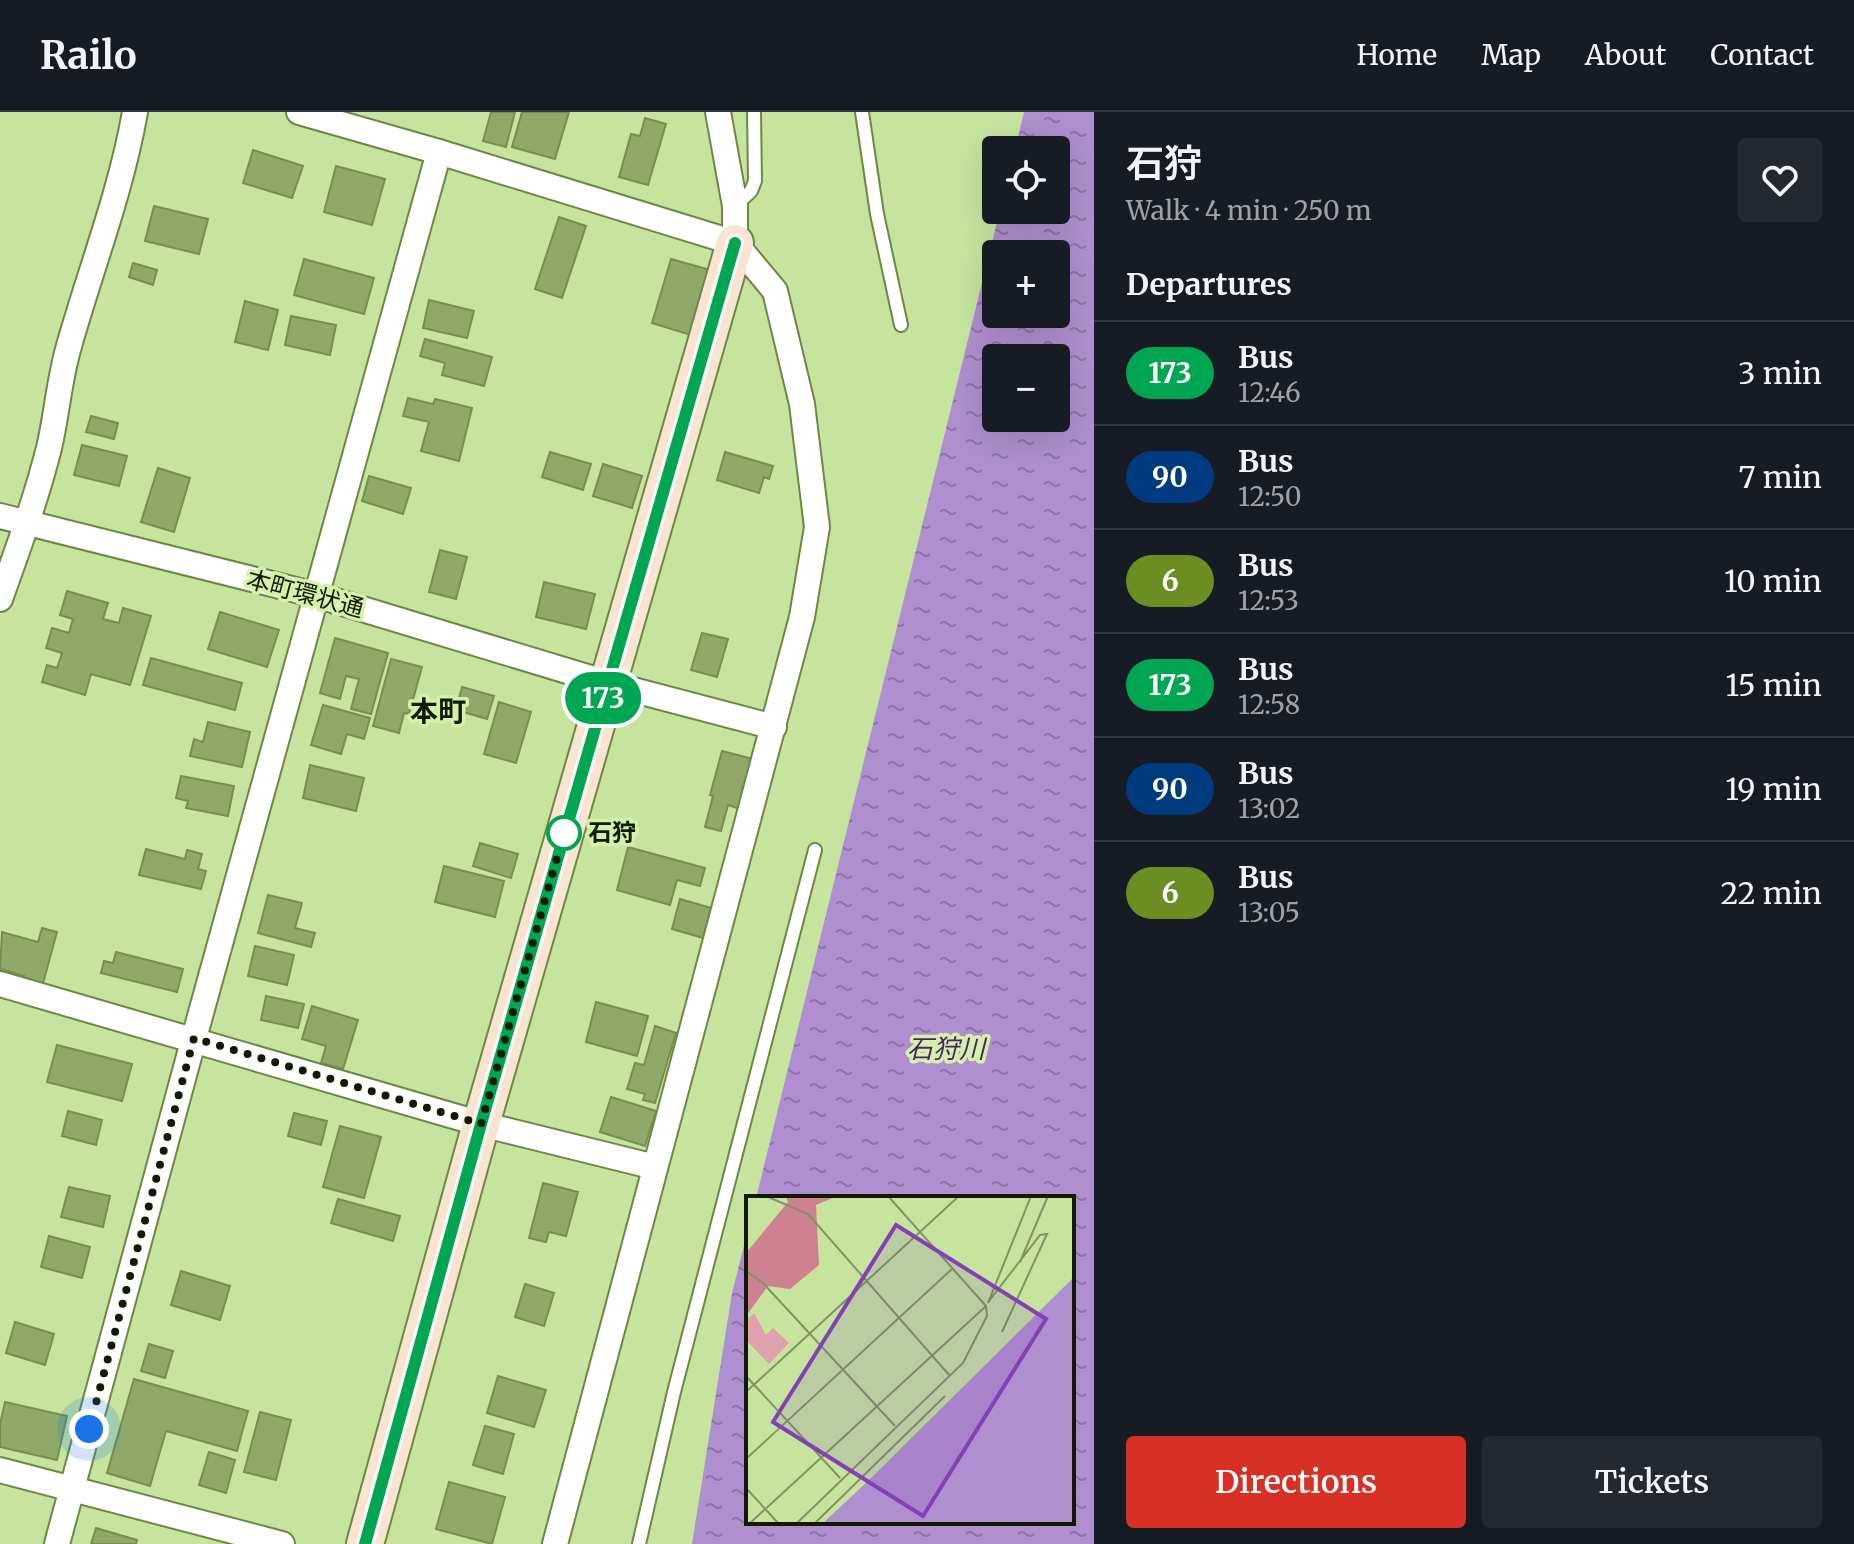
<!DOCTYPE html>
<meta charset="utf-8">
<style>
body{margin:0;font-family:Merriweather,"Noto Sans JP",serif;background:#242831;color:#f1f3f6;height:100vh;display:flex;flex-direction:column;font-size:30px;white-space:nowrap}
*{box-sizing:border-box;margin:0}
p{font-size:26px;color:#9ea1a6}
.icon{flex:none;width:44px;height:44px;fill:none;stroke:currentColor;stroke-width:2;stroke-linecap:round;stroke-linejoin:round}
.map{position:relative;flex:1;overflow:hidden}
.drawer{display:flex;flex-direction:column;background:#171b24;width:760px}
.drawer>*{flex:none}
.badge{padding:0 16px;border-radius:26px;font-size:28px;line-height:52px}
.buttons{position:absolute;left:982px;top:24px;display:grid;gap:16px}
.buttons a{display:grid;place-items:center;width:88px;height:88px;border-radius:8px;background:#171b24;box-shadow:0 8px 32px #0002;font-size:40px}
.you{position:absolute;width:40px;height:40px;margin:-20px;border:6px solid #fff;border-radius:50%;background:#1a73e8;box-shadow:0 0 0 12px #1a73e833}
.map>.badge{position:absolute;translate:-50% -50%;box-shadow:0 0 0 4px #fff}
h2{padding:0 32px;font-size:30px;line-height:72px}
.round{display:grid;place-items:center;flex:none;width:84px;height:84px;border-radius:8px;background:#242831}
.summary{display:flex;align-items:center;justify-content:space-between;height:136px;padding:0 32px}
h1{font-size:38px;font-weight:600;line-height:60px}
.cta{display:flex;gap:16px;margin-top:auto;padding:16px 32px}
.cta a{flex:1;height:92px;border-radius:8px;background:#d93025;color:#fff;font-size:32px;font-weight:600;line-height:92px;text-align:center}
.cta a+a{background:#242831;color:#f1f3f6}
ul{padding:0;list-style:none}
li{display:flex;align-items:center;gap:24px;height:104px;padding:0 32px;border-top:2px solid #363941}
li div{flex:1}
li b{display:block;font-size:30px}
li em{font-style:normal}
li .badge{min-width:88px;font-weight:700;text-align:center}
header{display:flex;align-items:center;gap:48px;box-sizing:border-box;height:112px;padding:0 40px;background:#171b24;border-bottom:2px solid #363941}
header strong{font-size:38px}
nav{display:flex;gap:44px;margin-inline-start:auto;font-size:28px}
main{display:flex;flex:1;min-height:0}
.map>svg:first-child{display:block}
</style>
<header>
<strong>Railo</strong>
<nav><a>Home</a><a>Map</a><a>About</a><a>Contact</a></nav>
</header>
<main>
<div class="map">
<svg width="1094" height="1432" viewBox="0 0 1094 1432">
<defs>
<pattern id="water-ripples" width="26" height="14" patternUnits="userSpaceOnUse" patternTransform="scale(2)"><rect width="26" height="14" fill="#af8fcf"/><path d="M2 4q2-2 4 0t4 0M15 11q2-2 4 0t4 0" fill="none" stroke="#8d74a6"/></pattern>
</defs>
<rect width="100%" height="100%" fill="#c7e49f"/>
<path fill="url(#water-ripples)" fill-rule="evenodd" d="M1024 0H1094V1432H692L732 1181 748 1118V1410H1072V1086H756L1000 98H1056V38H1015ZM996 142H1056V202H996ZM996 246H1056V306H996Z"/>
<g fill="#8faa68" stroke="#768f4e" stroke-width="2">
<polygon points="491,0 515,0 506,35 483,29"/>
<polygon points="522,0 569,0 555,47 512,35"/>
<polygon points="645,6 666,12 648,73 619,65 631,22 640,24"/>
<polygon points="253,38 303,54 292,86 243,71"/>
<polygon points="336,54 385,67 372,113 324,100"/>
<polygon points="154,94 208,107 199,142 145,129"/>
<polygon points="559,105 586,114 562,186 535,177"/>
<polygon points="304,147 374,166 364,202 294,183"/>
<polygon points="671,147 710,158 691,223 652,211"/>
<polygon points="133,151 157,158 153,173 129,165"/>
<polygon points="429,188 474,199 467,226 423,216"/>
<polygon points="245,189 278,198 268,238 235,230"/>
<polygon points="291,204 336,213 330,243 285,233"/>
<polygon points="425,227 492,245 484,274 442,263 445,251 420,244"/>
<polygon points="408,286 433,292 435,287 472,296 459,349 421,339 429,310 403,304"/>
<polygon points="91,304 118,311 114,327 86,320"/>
<polygon points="82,333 127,344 119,374 74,363"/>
<polygon points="550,340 591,352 583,378 542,365"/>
<polygon points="725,340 773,354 769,367 764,365 759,381 717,368"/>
<polygon points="603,352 642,364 632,396 593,384"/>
<polygon points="158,356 190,366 174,420 141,410"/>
<polygon points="369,364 411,376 403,402 362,389"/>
<polygon points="440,438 467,445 456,487 429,480"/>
<polygon points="544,470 595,482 586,517 536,505"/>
<polygon points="67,479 108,491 103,507 119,511 123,496 151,504 130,573 91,562 85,583 42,570 47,553 57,556 62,541 46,536 52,516 69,521 73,507 60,503"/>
<polygon points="220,500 279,518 267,555 208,537"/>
<polygon points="702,521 728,527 717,565 691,558"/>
<polygon points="335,526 388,541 371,602 351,597 359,567 346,564 340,587 320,581"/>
<polygon points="151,546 242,571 235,598 143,573"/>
<polygon points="391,547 422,555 409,602 404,601 399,621 373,614"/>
<polygon points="462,575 494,584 487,607 456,598"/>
<polygon points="499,590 531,600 516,651 484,642"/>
<polygon points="323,593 370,606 364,627 347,622 341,642 311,633"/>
<polygon points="208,610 250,620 242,655 190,644 194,627 203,630"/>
<polygon points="722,639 753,647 740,697 728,693 721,719 705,715 713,684 710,683"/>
<polygon points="310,653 364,666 356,699 303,686"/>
<polygon points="181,664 234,674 228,704 186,696 188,689 176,686"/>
<polygon points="480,731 518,742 511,766 473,754"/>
<polygon points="628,735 705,756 700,774 677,768 670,793 617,778"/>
<polygon points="146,737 185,747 187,738 202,742 198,757 206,759 201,777 139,763"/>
<polygon points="444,754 504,769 495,805 435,790"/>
<polygon points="268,783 302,791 295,816 315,821 311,835 258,821"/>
<polygon points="680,787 711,796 703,826 672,817"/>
<polygon points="42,816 57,820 42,875 22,869 24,864 0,857 2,820 38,830"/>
<polygon points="255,834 294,843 287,873 248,864"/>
<polygon points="116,840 183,857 177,880 101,861 104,849 113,851"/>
<polygon points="266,884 304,892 298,916 261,908"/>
<polygon points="596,890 648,904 637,944 586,930"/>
<polygon points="312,894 358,908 343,957 321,951 326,934 302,927"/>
<polygon points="655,914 676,921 655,991 643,988 645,982 627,977 635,951 644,953"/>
<polygon points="57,933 132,952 122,989 47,970"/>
<polygon points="611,985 656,999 645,1034 600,1020"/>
<polygon points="68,999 102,1008 96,1033 62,1024"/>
<polygon points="294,1001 327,1009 321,1033 288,1024"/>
<polygon points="340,1014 381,1025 364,1086 323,1075"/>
<polygon points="543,1071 578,1080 566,1124 549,1120 546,1130 529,1126"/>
<polygon points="69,1075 110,1084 103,1115 61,1105"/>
<polygon points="338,1087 400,1104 393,1129 331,1111"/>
<polygon points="49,1124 90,1135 82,1166 41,1155"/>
<polygon points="181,1159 230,1174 220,1208 171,1193"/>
<polygon points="525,1172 554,1181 544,1214 515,1205"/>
<polygon points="15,1210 54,1222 45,1253 6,1241"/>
<polygon points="149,1232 173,1239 165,1266 141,1259"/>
<polygon points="498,1264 546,1278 534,1315 487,1301"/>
<polygon points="134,1267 248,1299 237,1339 166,1319 150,1374 107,1361"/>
<polygon points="5,1290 67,1304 57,1348 0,1335 0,1312"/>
<polygon points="260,1300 291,1308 276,1368 244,1360"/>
<polygon points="485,1314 514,1322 503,1362 473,1353"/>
<polygon points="209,1340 235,1348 226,1381 199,1373"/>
<polygon points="449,1370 505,1385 492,1432 436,1417"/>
<polygon points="96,1416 137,1428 136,1432 91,1432"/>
</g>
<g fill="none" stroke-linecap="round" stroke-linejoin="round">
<defs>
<g id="service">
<polyline points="862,0 877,102 901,213"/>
<polyline points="735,94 751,79 755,69 754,0"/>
<polyline points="639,1432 674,1280 815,738"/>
</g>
<g id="minor">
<polyline points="299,0 439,40 735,131 775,179 802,292 817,415 802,505 555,1432"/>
<polyline points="718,0 735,94 735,131"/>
<polyline points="0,404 316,483 607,571 774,615"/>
<path d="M0 487C18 437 36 387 49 336 57 302 59 268 69 234 91 156 121 80 135 0"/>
<polyline points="0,872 481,1012 655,1055"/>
<polyline points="0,1358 282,1432"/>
<polyline points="57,1432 194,926 439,40"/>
</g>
<polyline id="secondary" points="365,1432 481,1012 735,131"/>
</defs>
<use href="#service" stroke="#6d8746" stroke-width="16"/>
<use href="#minor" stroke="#6d8746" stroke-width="28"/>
<use href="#secondary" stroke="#6d8746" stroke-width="40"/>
<use href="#service" stroke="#fff" stroke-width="12"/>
<use href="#minor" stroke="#fff" stroke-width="24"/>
<use href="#secondary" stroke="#f7e4d1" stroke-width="36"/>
</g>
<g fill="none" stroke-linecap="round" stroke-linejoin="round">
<defs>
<polyline id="line" points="365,1432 481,1012 735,131"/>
</defs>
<use href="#line" stroke="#fff" stroke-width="18"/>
<use href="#line" stroke="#00a651" stroke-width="12"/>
<polyline stroke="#121b02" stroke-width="8" stroke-dasharray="0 14.4" points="89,1317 194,926 481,1012 565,718 564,721"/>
</g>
<circle fill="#fff" stroke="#00a651" stroke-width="4" cx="564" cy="721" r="16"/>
<g text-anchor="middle" stroke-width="7" stroke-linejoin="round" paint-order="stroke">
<g font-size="24" fill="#121b02" stroke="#d4f1ac">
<text transform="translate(305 482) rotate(15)" y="8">本町環状通</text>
</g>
<g font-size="24" font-weight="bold" fill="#121b02" stroke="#d4f1ac" text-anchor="start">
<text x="588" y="729">石狩</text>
</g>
<g font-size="26" font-style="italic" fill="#4c226d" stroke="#d4f1ac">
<text x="946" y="946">石狩川</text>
</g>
<g font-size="28" font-weight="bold" fill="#121b02" stroke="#d4f1ac">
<text x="438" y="609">本町</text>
</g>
</g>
<g transform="translate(746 1084)">
<rect width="328" height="328" fill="#c7e49f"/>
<path d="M40 0H91L70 9 73 69 44 93 22 90 0 120V57L42 6Z" fill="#ce8191"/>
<path d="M8 117 20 139 27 132 43 147 23 168 0 144V125Z" fill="#dfa1ad"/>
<path d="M328 81V328H76L122 285Z" fill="#af8fcf"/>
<path fill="none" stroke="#7f9460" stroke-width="2" d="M20 0 62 18 204 180M274 66 302 0M0 75 17 87 149 230M243 105 294 39 301 38 256 136M242 107 285 0M0 180 94 282M0 196 213 0M0 263 207 72M0 292 33 328M3 328 240 110M50 328 217 167 241 120 240 110 142 0M68 328 199 200"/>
<path fill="#8241b5" fill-opacity="0.15" stroke="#8241b5" stroke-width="4" d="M150 29 300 123 177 320 27 226Z"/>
<rect width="328" height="328" fill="none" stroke="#121b02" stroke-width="4"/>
</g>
</svg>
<div class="buttons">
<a><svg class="icon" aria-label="locate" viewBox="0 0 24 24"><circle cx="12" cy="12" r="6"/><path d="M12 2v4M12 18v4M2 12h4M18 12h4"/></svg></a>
<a>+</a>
<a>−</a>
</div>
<div class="you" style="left:89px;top:1317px"></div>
<b class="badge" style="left:603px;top:586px;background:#00a651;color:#fff">173</b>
</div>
<section class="drawer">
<div class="summary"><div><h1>石狩</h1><p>Walk · 4 min · 250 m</p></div><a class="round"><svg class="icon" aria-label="heart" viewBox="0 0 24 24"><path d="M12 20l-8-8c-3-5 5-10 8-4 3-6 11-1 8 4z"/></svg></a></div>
<h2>Departures</h2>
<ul>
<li><span class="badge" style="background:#00a651;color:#fff">173</span><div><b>Bus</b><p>12:46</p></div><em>3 min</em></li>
<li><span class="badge" style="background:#003b80;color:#fff">90</span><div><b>Bus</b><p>12:50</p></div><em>7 min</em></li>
<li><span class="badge" style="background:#6b8e23;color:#fff">6</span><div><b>Bus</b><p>12:53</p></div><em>10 min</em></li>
<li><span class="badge" style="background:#00a651;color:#fff">173</span><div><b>Bus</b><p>12:58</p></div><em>15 min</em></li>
<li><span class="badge" style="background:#003b80;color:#fff">90</span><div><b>Bus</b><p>13:02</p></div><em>19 min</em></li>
<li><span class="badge" style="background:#6b8e23;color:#fff">6</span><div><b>Bus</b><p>13:05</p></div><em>22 min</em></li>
</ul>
<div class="cta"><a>Directions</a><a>Tickets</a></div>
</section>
</main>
